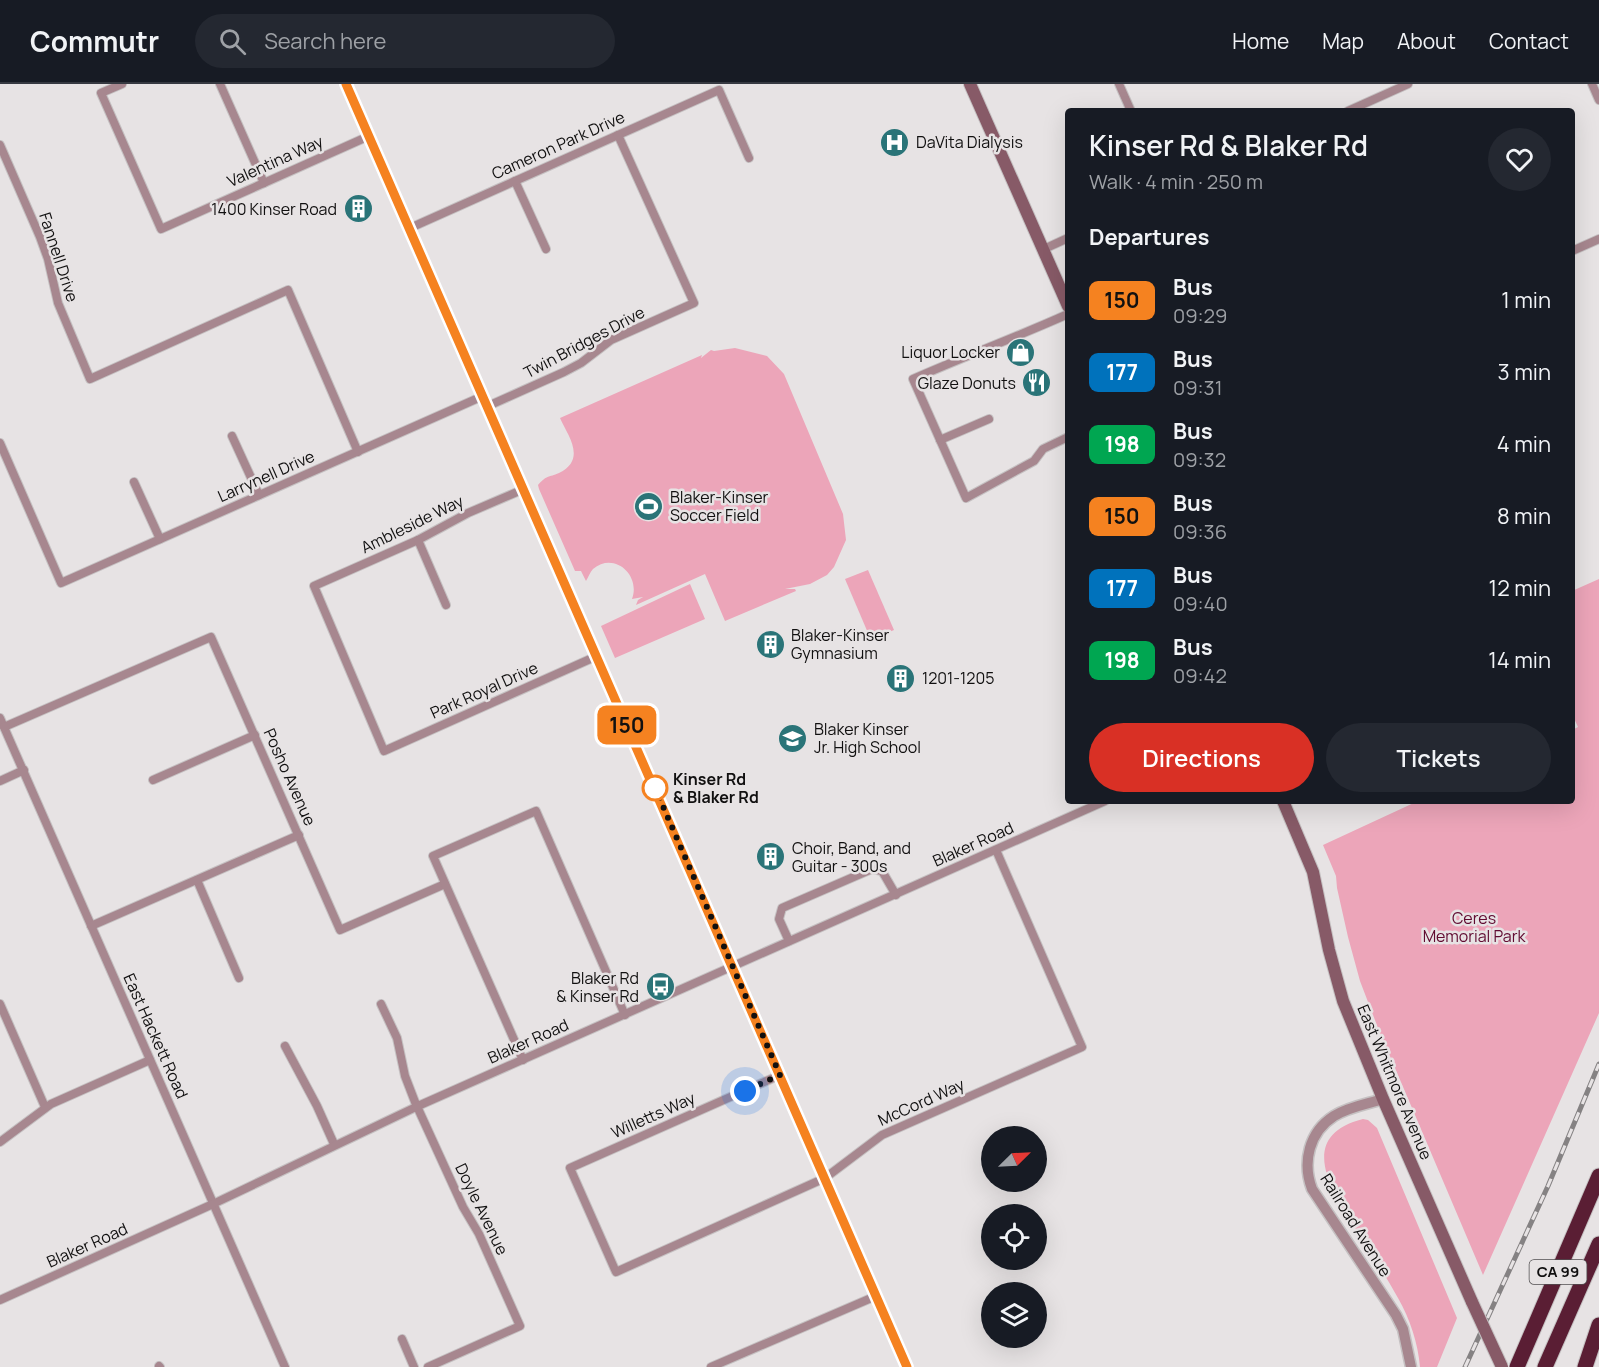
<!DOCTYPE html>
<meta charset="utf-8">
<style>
body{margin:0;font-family:Manrope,sans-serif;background:#242831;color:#f1f3f6;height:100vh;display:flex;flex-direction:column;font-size:22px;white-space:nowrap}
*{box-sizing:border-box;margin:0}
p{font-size:20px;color:#9ea1a6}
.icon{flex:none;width:33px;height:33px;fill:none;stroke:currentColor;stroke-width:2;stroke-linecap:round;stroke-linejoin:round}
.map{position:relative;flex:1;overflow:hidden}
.drawer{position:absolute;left:1065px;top:24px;width:510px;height:696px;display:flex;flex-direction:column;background:#171b24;border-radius:6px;box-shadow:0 6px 24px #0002}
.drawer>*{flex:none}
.badge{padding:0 12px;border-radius:9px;font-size:21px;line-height:39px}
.needle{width:39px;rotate:66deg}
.fabs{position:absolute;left:981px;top:1042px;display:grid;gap:12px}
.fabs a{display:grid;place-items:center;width:66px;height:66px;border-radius:50%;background:#171b24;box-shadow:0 6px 24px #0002;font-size:30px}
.you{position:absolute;width:30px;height:30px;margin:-15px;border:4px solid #fff;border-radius:50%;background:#1a73e8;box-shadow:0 0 0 9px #1a73e833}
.map>.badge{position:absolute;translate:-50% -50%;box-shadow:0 0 0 3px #fff}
h2{padding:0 24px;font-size:22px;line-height:54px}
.round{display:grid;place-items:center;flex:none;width:63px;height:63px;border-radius:32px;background:#242831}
.headline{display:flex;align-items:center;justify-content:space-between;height:102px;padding:0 24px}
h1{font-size:28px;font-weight:600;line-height:45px}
.button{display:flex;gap:12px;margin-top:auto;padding:12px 24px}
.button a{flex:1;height:69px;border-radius:36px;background:#d93025;color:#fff;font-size:24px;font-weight:600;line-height:69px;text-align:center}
.button a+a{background:#242831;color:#f1f3f6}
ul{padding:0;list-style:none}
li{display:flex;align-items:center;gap:18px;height:72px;padding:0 24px}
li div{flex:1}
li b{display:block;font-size:22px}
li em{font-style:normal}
li .badge{min-width:66px;font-weight:700;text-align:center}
header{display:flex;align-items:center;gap:36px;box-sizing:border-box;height:84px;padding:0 30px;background:#171b24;border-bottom:2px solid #363941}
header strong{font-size:28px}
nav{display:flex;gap:33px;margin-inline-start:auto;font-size:21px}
.search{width:420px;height:54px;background:#242831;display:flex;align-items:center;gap:15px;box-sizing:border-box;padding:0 21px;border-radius:33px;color:#9ea1a6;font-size:22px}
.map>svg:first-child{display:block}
</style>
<header>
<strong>Commutr</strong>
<div class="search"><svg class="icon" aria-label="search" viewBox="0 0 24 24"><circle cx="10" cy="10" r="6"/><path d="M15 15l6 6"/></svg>Search here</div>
<nav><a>Home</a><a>Map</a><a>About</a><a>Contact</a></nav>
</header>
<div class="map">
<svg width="1599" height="1283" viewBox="0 0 1599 1283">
<rect width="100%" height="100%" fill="#e7e3e4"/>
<g fill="#eca5b9">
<path d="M735 264 767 272 784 290 843 430 846 456 834 483 827 491 810 500 785 505H795L796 507 725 537 705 490 636 521 638 516 643 513 632 515C641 491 614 467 593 485 590 488 588 494 586 497L581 487H575L539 405 538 401C548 390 548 394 559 389 587 375 568 352 560 334L702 271 701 274 711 266 714 267Z"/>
<polygon points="868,486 894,546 871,556 845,495"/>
<polygon points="1599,495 1599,929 1483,1191 1378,944 1360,897 1348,853 1337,804 1336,792 1323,761 1418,717 1572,717 1572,646 1578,643 1572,630 1572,507"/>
<polygon points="690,500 705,535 615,574 601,542"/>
<path d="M1363 1035 1368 1036 1377 1044 1457 1234 1437 1283H1420C1418 1259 1410 1235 1398 1214 1385 1190 1369 1167 1355 1144 1331 1106 1296 1052 1363 1035Z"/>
</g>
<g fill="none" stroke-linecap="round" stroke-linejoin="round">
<defs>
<g id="minor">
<polyline points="122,0 101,9 161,145 369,52"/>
<polyline points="220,0 264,99"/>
<polyline points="347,0 907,1283"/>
<polyline points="1119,0 1131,27"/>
<polyline points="1592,0 1599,16"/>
<polyline points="1348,27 1408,0"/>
<polyline points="0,61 40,153 48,175 58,219 90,295 288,206 358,368"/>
<polyline points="515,97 546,165"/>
<polyline points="410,144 719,6 749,74"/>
<polyline points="1044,165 1068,154"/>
<polyline points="1572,167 1599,155"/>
<path d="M1068 230C1017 253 965 272 913 295L966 414 1034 377 1043 365 1068 353"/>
<polyline points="488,322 564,288 581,279 611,256 694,219 618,51"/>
<polyline points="232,352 259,411"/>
<polyline points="940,356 989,335"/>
<polyline points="0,359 61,499 483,312"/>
<polyline points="134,398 160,455"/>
<polyline points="524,405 468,429 418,456 314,502 384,667 597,572"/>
<polyline points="418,456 446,521"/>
<polyline points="0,634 285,1283"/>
<polyline points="4,643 211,553 340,846 445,800"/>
<polyline points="153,696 255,651"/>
<polyline points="0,697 24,686"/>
<polyline points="197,796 239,894"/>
<polyline points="91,842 299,751"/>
<polyline points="789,857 779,835 782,824 872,785 882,787 896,811"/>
<polyline points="0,920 45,1023"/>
<polyline points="381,920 397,954 405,992 415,1018 463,1123 479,1150 520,1242 428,1283"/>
<polyline points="285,962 317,1022 334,1060"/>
<polyline points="523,976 433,772 536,727 625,931"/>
<polyline points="780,991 570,1084 616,1188 825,1094 882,1051 1082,963 996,766"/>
<polyline points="0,1058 51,1020 150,976"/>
<polyline points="0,1216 213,1120 418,1022 1105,717"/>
<polyline points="402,1255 414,1283"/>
<polyline points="159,1282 160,1283"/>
<polyline points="711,1283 876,1212"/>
</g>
<path id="tertiary" d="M1383 1015C1367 1020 1348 1023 1334 1032 1309 1048 1302 1078 1312 1105L1396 1231 1403 1245 1411 1283"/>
<g id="secondary">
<polyline points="970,0 1068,222"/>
<polyline points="1283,717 1313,788 1329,866 1343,917 1383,1015 1472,1218"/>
</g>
<g id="motorway">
<polyline points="1517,1283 1599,1092"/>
<polyline points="1545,1283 1599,1160"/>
<polyline points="1585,1283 1599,1241"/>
</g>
</defs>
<use href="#minor" stroke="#c5c1c2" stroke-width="10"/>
<use href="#tertiary" stroke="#c5c1c2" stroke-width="13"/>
<use href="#secondary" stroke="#c5c1c2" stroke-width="14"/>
<use href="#motorway" stroke="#c5c1c2" stroke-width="17"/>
<use href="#minor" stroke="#a7878f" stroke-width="8"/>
<use href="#tertiary" stroke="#a7878f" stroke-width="10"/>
<use href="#secondary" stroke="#875a67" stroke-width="12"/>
<use href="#motorway" stroke="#5a1e34" stroke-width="15"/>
<defs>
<polyline id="rail" points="1465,1283 1548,1102 1599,980"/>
</defs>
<use href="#rail" stroke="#858283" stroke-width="5"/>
<use href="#rail" stroke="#e7e3e4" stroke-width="3" stroke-dasharray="9" stroke-linecap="butt"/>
<defs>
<polyline id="secondary-bridge" points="1472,1218 1502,1283"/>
</defs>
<use href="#secondary-bridge" stroke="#c5c1c2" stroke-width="14" stroke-linecap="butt"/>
<use href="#secondary-bridge" stroke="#875a67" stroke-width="12"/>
</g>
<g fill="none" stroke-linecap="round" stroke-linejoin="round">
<defs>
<polyline id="line" points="346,0 907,1283"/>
</defs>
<use href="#line" stroke="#fff" stroke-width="14"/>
<use href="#line" stroke="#f58220" stroke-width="9"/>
<polyline stroke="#111010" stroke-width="6" stroke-dasharray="0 10.8" points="655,704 780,991 745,1007"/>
</g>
<defs>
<symbol id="hospital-disc" viewBox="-11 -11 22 22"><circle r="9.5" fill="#2a7478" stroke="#e7e3e4"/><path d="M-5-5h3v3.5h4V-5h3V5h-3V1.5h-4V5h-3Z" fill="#fff"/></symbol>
<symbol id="building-disc" viewBox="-11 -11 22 22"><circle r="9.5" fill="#2a7478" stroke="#e7e3e4"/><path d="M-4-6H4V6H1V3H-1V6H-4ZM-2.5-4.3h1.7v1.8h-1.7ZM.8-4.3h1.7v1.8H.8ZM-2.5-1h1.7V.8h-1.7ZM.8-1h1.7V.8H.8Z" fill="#fff"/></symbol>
<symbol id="shop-disc" viewBox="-11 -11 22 22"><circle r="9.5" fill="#2a7478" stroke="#e7e3e4"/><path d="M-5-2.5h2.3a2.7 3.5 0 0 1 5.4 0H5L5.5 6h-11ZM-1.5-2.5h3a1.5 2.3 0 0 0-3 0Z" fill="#fff"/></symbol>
<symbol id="restaurant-disc" viewBox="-11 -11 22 22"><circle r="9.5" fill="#2a7478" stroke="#e7e3e4"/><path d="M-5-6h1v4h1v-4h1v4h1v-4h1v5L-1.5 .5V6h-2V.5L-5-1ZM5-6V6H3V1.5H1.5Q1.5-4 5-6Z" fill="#fff"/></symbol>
<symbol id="stadium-disc" viewBox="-11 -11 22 22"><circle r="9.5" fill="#2a7478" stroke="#e7e3e4"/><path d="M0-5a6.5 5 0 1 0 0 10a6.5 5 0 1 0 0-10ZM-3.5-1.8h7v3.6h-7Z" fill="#fff"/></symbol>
<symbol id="school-disc" viewBox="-11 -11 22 22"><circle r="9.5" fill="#2a7478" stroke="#e7e3e4"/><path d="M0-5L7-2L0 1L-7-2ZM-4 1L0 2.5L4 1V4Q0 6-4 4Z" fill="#fff"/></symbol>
<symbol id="bus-disc" viewBox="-11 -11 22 22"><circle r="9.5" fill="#2a7478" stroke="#e7e3e4"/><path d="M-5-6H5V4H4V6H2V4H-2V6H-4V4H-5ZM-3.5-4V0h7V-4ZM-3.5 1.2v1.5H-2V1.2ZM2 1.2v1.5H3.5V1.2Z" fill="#fff"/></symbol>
</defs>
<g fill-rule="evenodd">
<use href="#hospital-disc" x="878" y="42" width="33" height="33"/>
<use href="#building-disc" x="342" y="108" width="33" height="33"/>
<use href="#shop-disc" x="1004" y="252" width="33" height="33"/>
<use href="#restaurant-disc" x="1020" y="282" width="33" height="33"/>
<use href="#stadium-disc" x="632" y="406" width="33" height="33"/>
<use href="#building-disc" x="754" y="544" width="33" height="33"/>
<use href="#building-disc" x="884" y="578" width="33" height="33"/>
<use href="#school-disc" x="776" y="638" width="33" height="33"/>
<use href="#building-disc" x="754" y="756" width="33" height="33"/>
<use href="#bus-disc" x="644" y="886" width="33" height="33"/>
</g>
<circle fill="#fff" stroke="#f58220" stroke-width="3" cx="655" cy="704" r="12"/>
<g text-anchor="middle" stroke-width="5" stroke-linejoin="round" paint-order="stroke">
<rect fill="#e7e3e4" stroke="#514f50" stroke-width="1.5" x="1529.5" y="1176" width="57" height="24" rx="4.5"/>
<g font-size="15" font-weight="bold" fill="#111010">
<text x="1558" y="1193">CA 99</text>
</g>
<g font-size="16" fill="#111010" stroke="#e7e3e4" text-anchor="start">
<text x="916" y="64">DaVita Dialysis</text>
<text x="337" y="131" text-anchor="end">1400 Kinser Road</text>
<text x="1000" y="274" text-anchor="end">Liquor Locker</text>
<text x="1016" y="305" text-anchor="end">Glaze Donuts</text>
<text x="670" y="419">Blaker-Kinser<tspan x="670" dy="18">Soccer Field</tspan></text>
<text x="791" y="557">Blaker-Kinser<tspan x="791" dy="18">Gymnasium</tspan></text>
<text x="922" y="600">1201-1205</text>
<text x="814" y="651">Blaker Kinser<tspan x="814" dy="18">Jr. High School</tspan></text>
<text x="792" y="770">Choir, Band, and<tspan x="792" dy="18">Guitar - 300s</tspan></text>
<text x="639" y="900" text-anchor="end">Blaker Rd<tspan x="639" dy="18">&amp; Kinser Rd</tspan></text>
</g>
<g font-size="16" fill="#111010" stroke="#e7e3e4">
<text transform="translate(558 61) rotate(-24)" y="6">Cameron Park Drive</text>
<text transform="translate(275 77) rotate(-24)" y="6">Valentina Way</text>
<text transform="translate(59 173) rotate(72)" y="6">Fannell Drive</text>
<text transform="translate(584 258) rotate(-28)" y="6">Twin Bridges Drive</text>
<text transform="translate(266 392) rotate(-24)" y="6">Larrynell Drive</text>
<text transform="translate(412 440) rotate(-26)" y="6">Ambleside Way</text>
<text transform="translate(484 606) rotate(-24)" y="6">Park Royal Drive</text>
<text transform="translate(290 693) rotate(66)" y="6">Posho Avenue</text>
<text transform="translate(973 760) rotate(-24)" y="6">Blaker Road</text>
<text transform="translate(156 952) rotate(66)" y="6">East Hackett Road</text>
<text transform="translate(528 957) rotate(-24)" y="6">Blaker Road</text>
<text transform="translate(1395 998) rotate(67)" y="6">East Whitmore Avenue</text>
<text transform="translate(921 1018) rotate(-24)" y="6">McCord Way</text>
<text transform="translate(653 1031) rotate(-24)" y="6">Willetts Way</text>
<text transform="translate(482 1125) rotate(64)" y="6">Doyle Avenue</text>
<text transform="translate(1356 1141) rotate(58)" y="6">Railroad Avenue</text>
<text transform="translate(87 1161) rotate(-24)" y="6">Blaker Road</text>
</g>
<g font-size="16" font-weight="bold" fill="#111010" stroke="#e7e3e4" text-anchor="start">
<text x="673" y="701">Kinser Rd<tspan x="673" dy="18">&amp; Blaker Rd</tspan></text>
</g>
<g font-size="16" fill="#610b31" stroke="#e7e3e4">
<text x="1474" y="840">Ceres<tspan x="1474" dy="18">Memorial Park</tspan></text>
</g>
</g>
</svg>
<div class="fabs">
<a><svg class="needle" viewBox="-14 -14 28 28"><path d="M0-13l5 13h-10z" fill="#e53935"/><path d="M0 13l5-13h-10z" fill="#9ea1a6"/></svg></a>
<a><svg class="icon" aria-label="locate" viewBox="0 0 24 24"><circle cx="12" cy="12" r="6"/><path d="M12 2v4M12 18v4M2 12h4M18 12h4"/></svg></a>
<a><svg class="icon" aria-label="layers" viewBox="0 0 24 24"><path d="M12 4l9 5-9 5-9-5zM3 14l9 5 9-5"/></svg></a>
</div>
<div class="you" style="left:745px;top:1007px"></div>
<b class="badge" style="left:627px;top:641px;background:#f58220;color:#111">150</b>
<section class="drawer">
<div class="headline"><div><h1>Kinser Rd &amp; Blaker Rd</h1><p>Walk · 4 min · 250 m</p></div><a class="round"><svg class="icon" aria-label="heart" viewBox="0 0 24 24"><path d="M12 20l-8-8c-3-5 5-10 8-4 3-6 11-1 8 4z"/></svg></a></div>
<h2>Departures</h2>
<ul>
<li><span class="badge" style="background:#f58220;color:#111">150</span><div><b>Bus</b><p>09:29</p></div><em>1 min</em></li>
<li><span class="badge" style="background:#0072bc;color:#fff">177</span><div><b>Bus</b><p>09:31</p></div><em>3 min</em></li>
<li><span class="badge" style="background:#00a651;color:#fff">198</span><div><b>Bus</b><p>09:32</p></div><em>4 min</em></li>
<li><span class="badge" style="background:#f58220;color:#111">150</span><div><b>Bus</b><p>09:36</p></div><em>8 min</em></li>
<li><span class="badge" style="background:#0072bc;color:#fff">177</span><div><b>Bus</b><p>09:40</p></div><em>12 min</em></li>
<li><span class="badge" style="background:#00a651;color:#fff">198</span><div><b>Bus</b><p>09:42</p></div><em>14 min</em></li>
</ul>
<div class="button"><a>Directions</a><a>Tickets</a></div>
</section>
</div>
